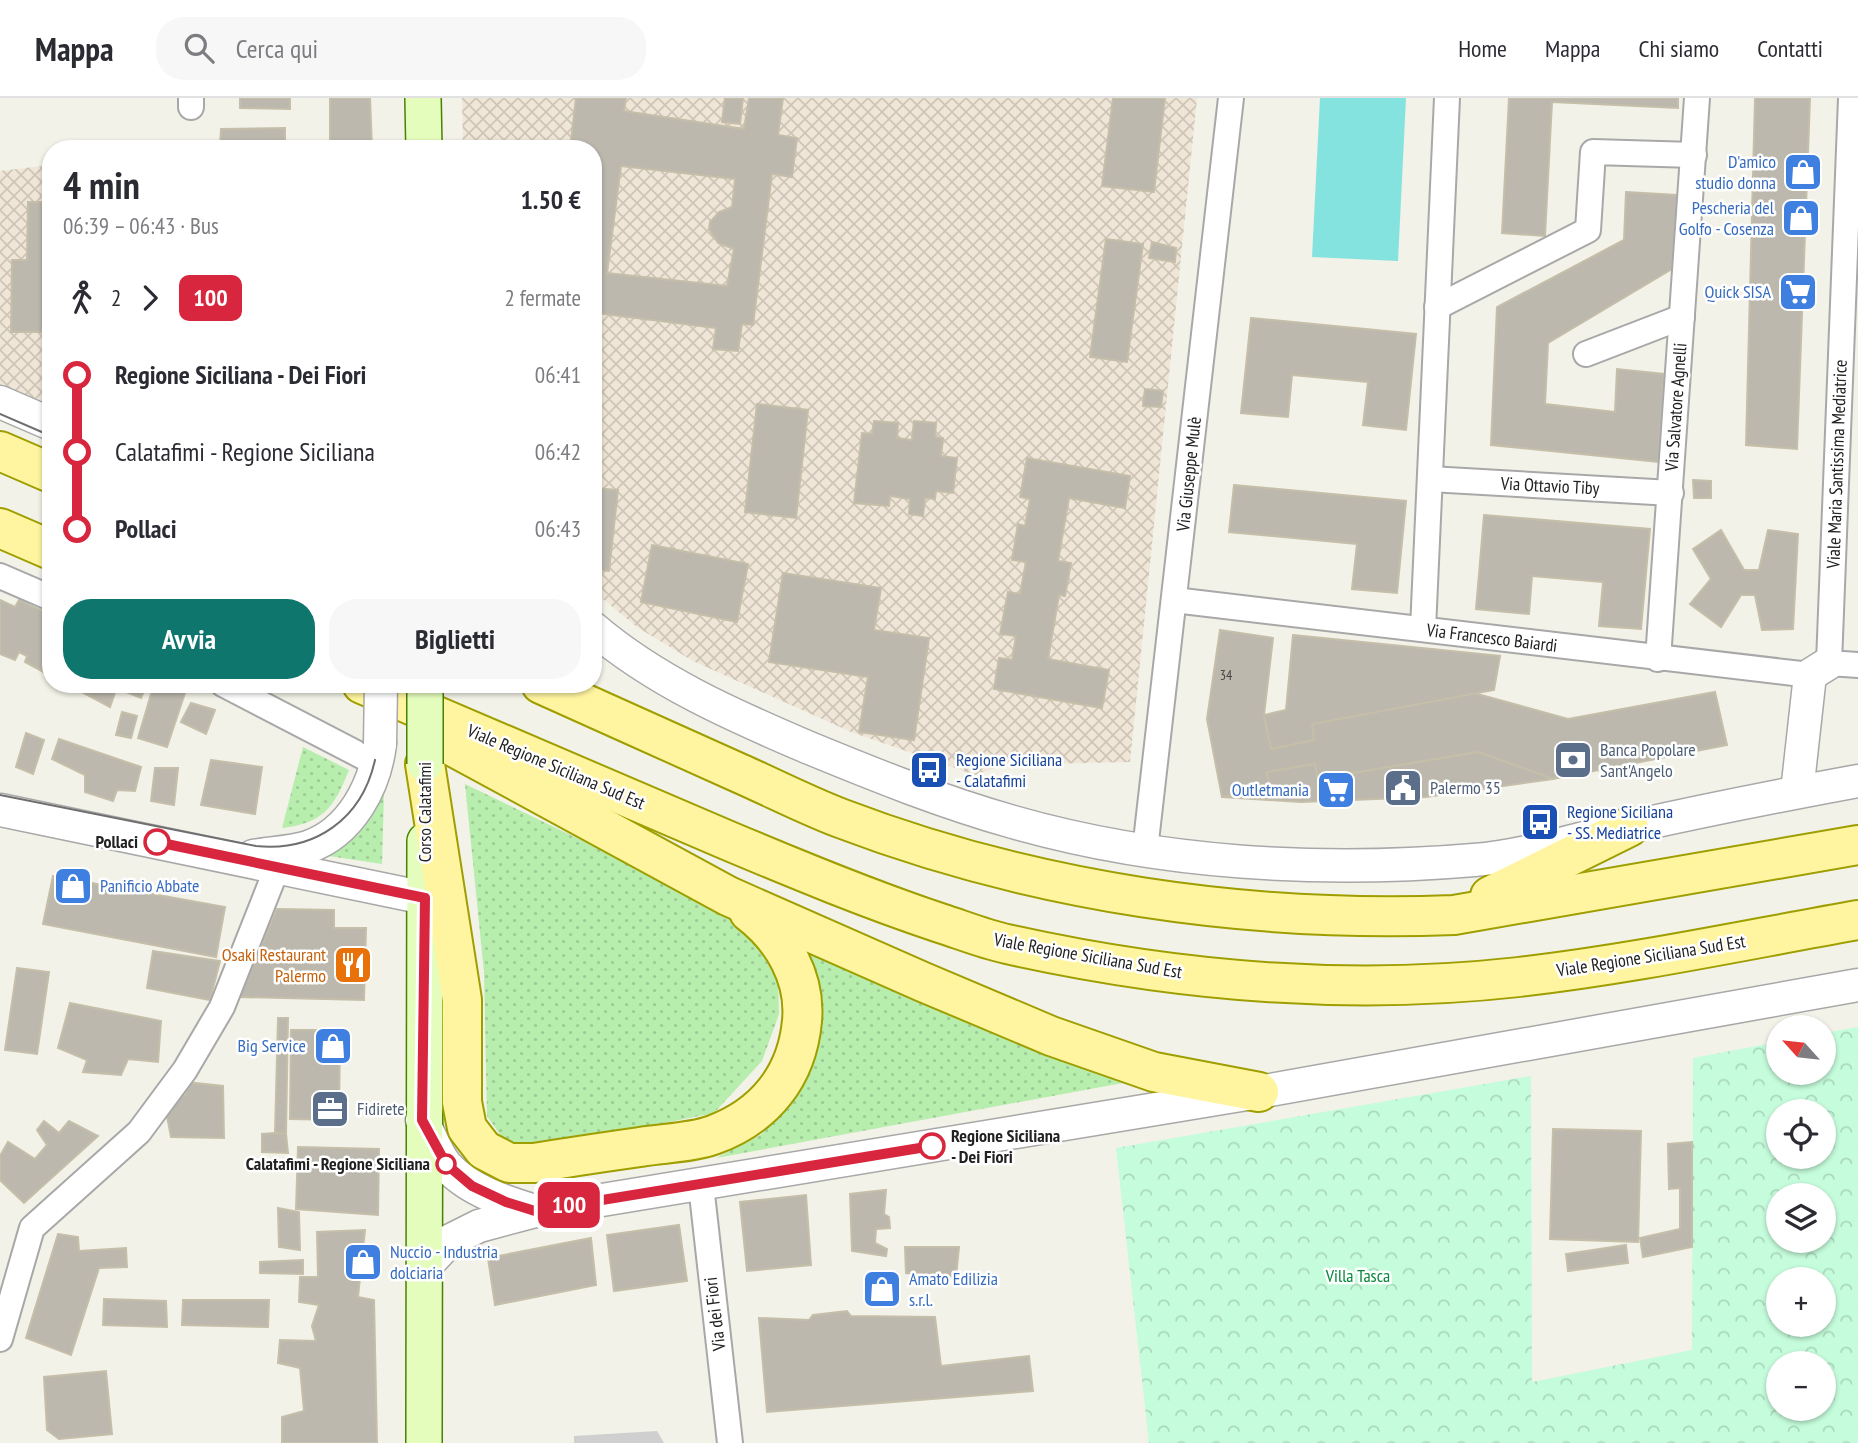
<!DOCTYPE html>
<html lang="it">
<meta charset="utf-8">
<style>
body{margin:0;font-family:"PT Sans Narrow",sans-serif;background:#f7f7f7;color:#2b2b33;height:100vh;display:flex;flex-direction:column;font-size:26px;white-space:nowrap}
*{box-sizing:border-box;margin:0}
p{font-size:23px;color:#7c7c81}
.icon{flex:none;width:38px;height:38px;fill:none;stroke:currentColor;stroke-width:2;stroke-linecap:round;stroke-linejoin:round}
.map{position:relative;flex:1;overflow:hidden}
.details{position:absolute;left:42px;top:42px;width:560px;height:553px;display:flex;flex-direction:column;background:#fff;border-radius:28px;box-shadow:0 2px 5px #0004}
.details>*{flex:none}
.badge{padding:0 14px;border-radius:10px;font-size:24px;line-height:46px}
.needle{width:46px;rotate:297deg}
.controls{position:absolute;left:1766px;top:917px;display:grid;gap:14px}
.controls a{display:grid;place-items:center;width:70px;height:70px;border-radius:50%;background:#fff;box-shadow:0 2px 5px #0004;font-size:35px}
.map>.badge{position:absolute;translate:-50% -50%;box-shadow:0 0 0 4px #fff}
.legs{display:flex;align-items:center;gap:10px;height:77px;padding:0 21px;font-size:23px}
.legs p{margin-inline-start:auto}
.overview{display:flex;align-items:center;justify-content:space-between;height:119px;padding:0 21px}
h1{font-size:38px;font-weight:600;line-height:52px}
.button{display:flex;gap:14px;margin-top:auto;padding:14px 21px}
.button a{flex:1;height:80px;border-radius:28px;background:#0f766e;color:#fff;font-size:28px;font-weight:600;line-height:80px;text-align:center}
.button a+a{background:#f7f7f7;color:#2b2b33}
ul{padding:0 21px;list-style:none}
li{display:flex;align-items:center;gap:24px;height:77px;font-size:26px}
li i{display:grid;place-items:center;width:10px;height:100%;margin:0 9px;background:currentColor}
li i::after{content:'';width:18px;height:18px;margin:-9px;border:5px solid;border-radius:50%;background:#fff}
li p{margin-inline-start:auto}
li:first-child i{background:linear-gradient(#0000 50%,currentColor 0)}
li:last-child i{background:linear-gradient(currentColor 50%,#0000 0)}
header{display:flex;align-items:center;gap:42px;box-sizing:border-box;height:98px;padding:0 35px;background:#fff;border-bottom:2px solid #e1e1e2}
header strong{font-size:33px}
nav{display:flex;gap:38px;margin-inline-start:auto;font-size:24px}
.search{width:490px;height:63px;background:#f7f7f7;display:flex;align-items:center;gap:18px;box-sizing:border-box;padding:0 24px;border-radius:28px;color:#7c7c81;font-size:26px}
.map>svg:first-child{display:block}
</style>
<header>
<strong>Mappa</strong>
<div class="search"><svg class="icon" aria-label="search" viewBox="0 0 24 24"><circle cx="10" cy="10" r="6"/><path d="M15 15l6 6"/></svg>Cerca qui</div>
<nav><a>Home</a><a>Mappa</a><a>Chi siamo</a><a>Contatti</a></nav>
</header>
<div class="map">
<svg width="1858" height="1345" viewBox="0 0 1858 1345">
<defs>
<pattern id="military-cross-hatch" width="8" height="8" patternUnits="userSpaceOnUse" patternTransform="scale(1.75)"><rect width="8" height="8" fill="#f0e6d7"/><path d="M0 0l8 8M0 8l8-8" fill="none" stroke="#cec5b8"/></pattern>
<pattern id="grass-dots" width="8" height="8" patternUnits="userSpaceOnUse" patternTransform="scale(1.75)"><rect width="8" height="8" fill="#b7edad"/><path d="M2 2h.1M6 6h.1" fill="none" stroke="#9dcb95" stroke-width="1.8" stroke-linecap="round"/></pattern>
<pattern id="park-crowns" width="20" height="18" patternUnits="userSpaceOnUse" patternTransform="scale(1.75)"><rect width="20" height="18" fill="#c5fcdb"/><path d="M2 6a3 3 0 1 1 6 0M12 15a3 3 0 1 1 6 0" fill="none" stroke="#a9d8bc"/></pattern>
</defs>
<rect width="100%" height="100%" fill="#f2f2e8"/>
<polygon fill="#cfcfcf" points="657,1333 664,1345 574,1345 574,1338"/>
<g fill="url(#military-cross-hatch)">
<polygon points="462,0 1197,0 1130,664 1004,667 975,677 851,634 693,563 637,529 593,493 593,51 463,51"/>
<polygon points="51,67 51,306 0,287 0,73"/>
</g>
<g fill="url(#grass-dots)">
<path d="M303 649 349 672C334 710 323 725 282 730Z"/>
<polygon points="465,686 705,802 758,836 778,875 779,916 762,963 714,1015 540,1050 504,1042 487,1018 484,874"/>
<path d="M384 695 382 766 329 758C357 739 370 726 384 695Z"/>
<polygon points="808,851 1139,982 716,1060 762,1036 796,998 817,951 821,900"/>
</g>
<path fill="url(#park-crowns)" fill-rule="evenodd" d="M1858 929V1345H1149L1116 1050 1531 978 1532 1284 1692 1252 1693 960 1778 944V975H1824V935ZM1778 1013H1824V1059H1778ZM1778 1097H1824V1143H1778ZM1778 1181H1824V1227H1778ZM1778 1265H1824V1311H1778Z"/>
<polygon fill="#84e3de" points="1320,0 1406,0 1398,163 1312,159"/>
<g fill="#bcb8ad" stroke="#c5bea9" stroke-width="2" fill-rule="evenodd">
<polygon points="240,0 290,0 290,11 240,10"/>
<polygon points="330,0 370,0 372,51 330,51"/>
<path d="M576 0H626L624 13 744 31 749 0H783L778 37 797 40 792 79 772 76 753 227 742 226 738 253 713 251 716 230 596 215 593 235V51H570ZM621 68 735 81 732 109 719 114 710 124 709 131 718 145 734 151 727 188 607 175Z"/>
<polygon points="725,0 743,0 740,26 722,24"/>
<polygon points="1113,0 1165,0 1154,94 1102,88"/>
<polygon points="1509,0 1678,0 1678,10 1552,4 1545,138 1502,135"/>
<polygon points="1755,0 1810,0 1797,351 1746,347"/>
<polygon points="285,30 285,51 220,49 221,31"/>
<polygon points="1626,94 1677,97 1672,171 1548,245 1545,306 1615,314 1617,271 1664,276 1658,364 1491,347 1497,209 1624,142"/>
<polygon points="28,104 51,104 51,234 11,234 12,162 27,162"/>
<polygon points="1106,141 1143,146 1127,264 1090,259"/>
<polygon points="1152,144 1176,150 1175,164 1149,160"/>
<polygon points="1251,220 1416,236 1406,332 1363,327 1368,284 1292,277 1288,319 1241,315"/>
<polygon points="1145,291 1163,293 1161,309 1143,308"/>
<polygon points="757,306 808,312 796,420 745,414"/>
<polygon points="874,323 898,325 897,340 912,342 914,323 936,325 935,339 943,340 941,358 957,360 953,395 936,393 935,401 925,400 923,418 909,416 910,401 890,398 889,408 854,405 862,335 872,336"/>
<polygon points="1027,360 1130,378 1125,410 1069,400 1058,463 1071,465 1065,498 1059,497 1048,561 1109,572 1102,610 994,591 999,560 1012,562 1016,538 1000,536 1008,494 1020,496 1026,464 1012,462 1018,426 1025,428 1030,401 1020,399"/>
<polygon points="1693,382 1711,383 1711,400 1694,400"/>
<polygon points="1234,387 1406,403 1397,495 1352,491 1357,446 1229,434"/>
<polygon points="593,390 618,392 609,473 593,471"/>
<polygon points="1484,417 1650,431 1641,531 1599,528 1603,484 1532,478 1529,516 1476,511"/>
<polygon points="1721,432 1744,472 1759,472 1768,432 1798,436 1793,531 1762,532 1755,497 1741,497 1721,529 1690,506 1711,481 1693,451"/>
<polygon points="652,447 748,466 737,524 641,504"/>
<polygon points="783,475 881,490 874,532 929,540 914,642 859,634 868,579 769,564"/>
<polygon points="0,502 15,509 19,502 51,517 51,578 25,564 27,558 19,554 15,562 0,556"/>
<polygon points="1220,532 1273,540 1264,617 1271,651 1314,642 1312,626 1474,595 1568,621 1715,594 1727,647 1553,681 1478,654 1318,681 1315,666 1267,674 1269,690 1222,699 1207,621"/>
<polygon points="1293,537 1500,558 1494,592 1312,626 1314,642 1271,651 1264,617 1286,612"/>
<polygon points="67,586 118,586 110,609"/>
<polygon points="129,586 147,586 141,600 126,594"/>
<polygon points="154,586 187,589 167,649 138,640"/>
<polygon points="191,605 215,612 206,636 181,624"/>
<polygon points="122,614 137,618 131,640 116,637"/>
<polygon points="26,635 44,642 33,676 16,669"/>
<polygon points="59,641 141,669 135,693 117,692 113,703 85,694 85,677 52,661"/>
<polygon points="1478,654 1553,681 1426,699 1301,704 1222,699 1269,690 1267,674 1315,666 1318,681"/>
<polygon points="211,662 262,669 255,716 201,707"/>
<polygon points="155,670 178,670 174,707 151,703"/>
<polygon points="53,778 225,809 216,859 43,826"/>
<polygon points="277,811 334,812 334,830 366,830 364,902 239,899"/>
<polygon points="153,853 220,863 210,902 147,890"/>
<polygon points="17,870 49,874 37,956 5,952"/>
<polygon points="70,905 161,923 158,964 128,961 121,977 83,974 87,962 58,950"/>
<polygon points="278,920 288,920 286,1036 275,1035"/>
<polygon points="291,932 340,932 339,1022 290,1021"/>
<polygon points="186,984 223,988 224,1040 171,1039 167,1018 178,1002 186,996"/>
<polygon points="44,1023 59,1035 69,1023 98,1038 24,1105 0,1082 0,1058 8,1044 35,1061 47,1047 37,1032"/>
<polygon points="1553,1031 1641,1033 1638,1144 1550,1141"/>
<polygon points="275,1035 286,1036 288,1055 262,1054 262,1036"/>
<polygon points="1692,1044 1692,1149 1643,1159 1640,1140 1680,1131 1680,1090 1669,1091 1668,1046"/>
<polygon points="298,1049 379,1051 378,1117 296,1111"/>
<polygon points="886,1092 884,1116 889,1119 890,1130 876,1131 875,1145 887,1151 886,1158 852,1153 850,1096"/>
<polygon points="806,1097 811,1167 747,1173 740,1104"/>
<polygon points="278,1110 299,1114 300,1152 279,1149"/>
<polygon points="679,1127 687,1183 614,1193 607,1137"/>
<polygon points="365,1132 358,1199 374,1202 377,1345 282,1345 282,1319 304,1313 300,1270 278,1265 280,1242 316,1243 312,1228 319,1207 299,1204 300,1179 318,1179 317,1134"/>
<polygon points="58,1136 78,1139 79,1153 126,1150 127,1169 99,1170 71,1257 26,1240"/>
<polygon points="591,1140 596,1187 495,1207 488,1160"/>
<polygon points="1626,1147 1628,1165 1568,1173 1566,1156"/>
<polygon points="905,1149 959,1149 956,1179 906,1175"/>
<polygon points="303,1162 303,1176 260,1175 260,1164"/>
<polygon points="104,1201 166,1203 167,1229 103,1227"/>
<polygon points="183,1202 269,1202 268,1229 182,1227"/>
<polygon points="847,1213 851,1218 935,1219 941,1268 1029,1258 1033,1293 767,1314 759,1220 809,1222 813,1217"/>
<polygon points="106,1273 112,1336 59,1341 47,1332 44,1279"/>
</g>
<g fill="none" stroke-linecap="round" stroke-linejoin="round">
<defs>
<g id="minor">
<polyline points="1851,0 1829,565 1858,567"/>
<polyline points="191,9 191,0"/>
<polyline points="1437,209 1588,132 1593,54 1694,57"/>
<polyline points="1586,256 1682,219"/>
<polyline points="1430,381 1671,395"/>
<polyline points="0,478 51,500"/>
<polyline points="1174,502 1810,577"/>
<polyline points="1423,531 1447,0"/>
<polyline points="1658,561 1697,0"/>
<polyline points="223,586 377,666"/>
<polyline points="1145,752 1231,0"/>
<polyline points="701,1087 730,1345"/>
<polyline points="0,1241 32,1130 139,1034 185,972 222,909 277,770"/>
</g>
<g id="tertiary">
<polyline points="0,304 51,326"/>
<path d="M593 530C655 583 732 617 807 649 875 677 942 704 1013 724 1160 766 1322 775 1474 762 1526 758 1579 740 1630 729 1706 712 1782 697 1858 683"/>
<polyline points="1797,694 1810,577 1829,565"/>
<polyline points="0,712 425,800"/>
<path d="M253 758C271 755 291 754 308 749 351 734 375 688 380 646"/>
<path d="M422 1022C430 1036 436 1055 446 1067 468 1092 505 1104 535 1113"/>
<polyline points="422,1172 449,1143 479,1128 535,1113 1259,994 1858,887"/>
</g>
<g id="secondary">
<polyline points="423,0 424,51"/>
<polyline points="424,1345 425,743"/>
</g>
<g id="primary">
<polyline points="0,353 51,375"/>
<polyline points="0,430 51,452"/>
<path d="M362 586C484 638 606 690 729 743 798 772 868 801 940 825 962 832 984 841 1007 846 1173 883 1349 898 1519 879 1633 866 1745 842 1858 822"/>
<path d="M541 586C607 616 673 645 739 675 773 690 806 707 840 720 1034 794 1247 825 1454 817L1858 747"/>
<polyline points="454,649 728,798 923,884 1051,938 1154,974 1259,994"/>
<path d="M425 666 462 902V1004L467 1030 484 1052 509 1065H534C570 1059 605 1054 640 1049 663 1045 691 1045 713 1037 765 1018 797 978 802 923 806 880 783 840 749 814"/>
<polyline points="1490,798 1629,729"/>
</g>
</defs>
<use href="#minor" stroke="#a8a8a8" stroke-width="28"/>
<use href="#tertiary" stroke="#a8a8a8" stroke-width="35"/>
<use href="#secondary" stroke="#498100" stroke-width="38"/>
<use href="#primary" stroke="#9f9e00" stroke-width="42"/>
<use href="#minor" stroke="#fff" stroke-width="24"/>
<use href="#tertiary" stroke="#fff" stroke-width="32"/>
<use href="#secondary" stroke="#e4fcbc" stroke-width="35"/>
<use href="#primary" stroke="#fff5a0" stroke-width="38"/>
<g stroke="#6f6f6f" stroke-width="2">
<polyline points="0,316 51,338"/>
<path d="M0 697 256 748C315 754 362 721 375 662 380 638 378 611 378 586"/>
</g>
<defs>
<polyline id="tertiary-bridge" points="380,646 381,586"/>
<polyline id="secondary-bridge" points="425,586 425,666"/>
</defs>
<use href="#tertiary-bridge" stroke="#a8a8a8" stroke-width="35" stroke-linecap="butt"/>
<use href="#secondary-bridge" stroke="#498100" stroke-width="38" stroke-linecap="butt"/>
<use href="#tertiary-bridge" stroke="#fff" stroke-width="32"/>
<use href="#secondary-bridge" stroke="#e4fcbc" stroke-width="35"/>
</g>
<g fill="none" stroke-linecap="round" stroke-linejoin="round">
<defs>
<polyline id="line-1" points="157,744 425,800 422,1022 446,1066 472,1088 506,1104 535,1113 932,1048"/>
</defs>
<use href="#line-1" stroke="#fff" stroke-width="16"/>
<use href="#line-1" stroke="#d7263d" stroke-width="10"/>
</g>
<defs>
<symbol id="shop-square" viewBox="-11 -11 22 22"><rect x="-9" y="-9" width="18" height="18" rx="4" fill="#3f7fe0" stroke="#fff"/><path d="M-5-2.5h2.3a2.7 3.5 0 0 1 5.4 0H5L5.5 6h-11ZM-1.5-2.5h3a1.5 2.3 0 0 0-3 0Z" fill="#fff"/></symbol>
<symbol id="supermarket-square" viewBox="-11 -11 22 22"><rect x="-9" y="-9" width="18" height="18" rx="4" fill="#3f7fe0" stroke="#fff"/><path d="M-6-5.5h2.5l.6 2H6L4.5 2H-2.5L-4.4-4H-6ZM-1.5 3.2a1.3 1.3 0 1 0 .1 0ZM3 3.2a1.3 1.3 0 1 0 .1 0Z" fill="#fff"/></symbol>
<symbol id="bank-square" viewBox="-11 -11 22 22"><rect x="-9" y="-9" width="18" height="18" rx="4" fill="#5c6f8a" stroke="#fff"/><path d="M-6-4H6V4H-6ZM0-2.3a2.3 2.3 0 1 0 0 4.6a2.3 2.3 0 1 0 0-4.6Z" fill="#fff"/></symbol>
<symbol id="bus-square" viewBox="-11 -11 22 22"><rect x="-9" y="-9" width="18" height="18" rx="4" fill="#1a4fb4" stroke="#fff"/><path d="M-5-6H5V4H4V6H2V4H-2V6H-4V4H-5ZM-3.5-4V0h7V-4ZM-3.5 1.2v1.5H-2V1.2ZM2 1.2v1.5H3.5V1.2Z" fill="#fff"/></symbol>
<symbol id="civic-square" viewBox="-11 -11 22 22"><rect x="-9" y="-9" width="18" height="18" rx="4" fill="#5c6f8a" stroke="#fff"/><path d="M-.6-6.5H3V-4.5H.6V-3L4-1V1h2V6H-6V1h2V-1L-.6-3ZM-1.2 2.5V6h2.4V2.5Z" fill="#fff"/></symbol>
<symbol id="restaurant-square" viewBox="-11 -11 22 22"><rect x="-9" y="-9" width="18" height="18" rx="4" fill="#e8710a" stroke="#fff"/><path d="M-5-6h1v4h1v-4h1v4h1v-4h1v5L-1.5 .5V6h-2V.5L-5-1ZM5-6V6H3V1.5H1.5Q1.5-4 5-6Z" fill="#fff"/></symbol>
<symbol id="office-square" viewBox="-11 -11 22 22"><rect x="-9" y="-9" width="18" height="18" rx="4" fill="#5c6f8a" stroke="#fff"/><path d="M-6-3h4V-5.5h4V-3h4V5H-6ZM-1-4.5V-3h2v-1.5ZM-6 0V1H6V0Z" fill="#fff"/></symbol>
</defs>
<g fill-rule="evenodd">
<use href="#shop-square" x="1781" y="52" width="44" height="44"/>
<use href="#shop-square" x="1779" y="98" width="44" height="44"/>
<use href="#supermarket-square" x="1776" y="172" width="44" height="44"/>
<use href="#bank-square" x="1551" y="640" width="44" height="44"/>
<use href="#bus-square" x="907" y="650" width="44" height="44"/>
<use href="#civic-square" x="1381" y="668" width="44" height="44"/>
<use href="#supermarket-square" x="1314" y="670" width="44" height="44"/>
<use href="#bus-square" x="1518" y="702" width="44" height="44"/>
<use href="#shop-square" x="51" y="766" width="44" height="44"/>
<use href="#restaurant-square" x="331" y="845" width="44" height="44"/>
<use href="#shop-square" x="311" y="926" width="44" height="44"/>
<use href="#office-square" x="308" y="989" width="44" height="44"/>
<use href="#shop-square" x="341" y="1142" width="44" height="44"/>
<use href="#shop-square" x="860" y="1169" width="44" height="44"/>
</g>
<g fill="#fff" stroke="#d7263d" stroke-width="3.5">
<circle cx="157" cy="744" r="12"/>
<circle cx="932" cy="1048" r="12"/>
<circle cx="446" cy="1066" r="9"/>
</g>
<g text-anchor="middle" stroke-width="5" stroke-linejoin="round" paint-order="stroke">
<g font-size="14" fill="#484744">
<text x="1226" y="582">34</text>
</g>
<g font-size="18" fill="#366cbe" stroke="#fff" text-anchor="end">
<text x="1776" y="70">D'amico<tspan x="1776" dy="21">studio donna</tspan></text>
<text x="1774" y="116">Pescheria del<tspan x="1774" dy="21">Golfo - Cosenza</tspan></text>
<text x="1771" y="200">Quick SISA</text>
<text x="1309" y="698">Outletmania</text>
<text x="100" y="794" text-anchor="start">Panificio Abbate</text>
<text x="306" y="954">Big Service</text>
<text x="390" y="1160" text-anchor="start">Nuccio - Industria<tspan x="390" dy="21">dolciaria</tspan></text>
<text x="909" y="1187" text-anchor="start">Amato Edilizia<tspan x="909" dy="21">s.r.l.</tspan></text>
</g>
<g font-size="18" fill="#212121" stroke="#fff">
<text transform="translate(1676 309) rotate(-86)" y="6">Via Salvatore Agnelli</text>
<text transform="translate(1837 366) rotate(-88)" y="6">Viale Maria Santissima Mediatrice</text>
<text transform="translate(1189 376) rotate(-84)" y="6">Via Giuseppe Mulè</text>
<text transform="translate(1550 388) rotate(3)" y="6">Via Ottavio Tiby</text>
<text transform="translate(1492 540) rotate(7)" y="6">Via Francesco Baiardi</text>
<text transform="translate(556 669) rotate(23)" y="6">Viale Regione Siciliana Sud Est</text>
<text transform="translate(425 714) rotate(-90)" y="6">Corso Calatafimi</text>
<text transform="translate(1088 858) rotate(10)" y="6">Viale Regione Siciliana Sud Est</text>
<text transform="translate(1651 858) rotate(-9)" y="6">Viale Regione Siciliana Sud Est</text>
<text transform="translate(715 1216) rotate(-97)" y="6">Via dei Fiori</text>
</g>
<g font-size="18" fill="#4e5e75" stroke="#fff" text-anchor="start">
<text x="1600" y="658">Banca Popolare<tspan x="1600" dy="21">Sant'Angelo</tspan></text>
<text x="1430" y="696">Palermo 35</text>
<text x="357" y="1017">Fidirete</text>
</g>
<g font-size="18" fill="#164399" stroke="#fff" text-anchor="start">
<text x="956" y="668">Regione Siciliana<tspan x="956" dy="21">- Calatafimi</tspan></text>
<text x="1567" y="720">Regione Siciliana<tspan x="1567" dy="21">- SS. Mediatrice</tspan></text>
</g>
<g font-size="18" font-weight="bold" fill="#212121" stroke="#fff" text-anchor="end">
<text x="138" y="750">Pollaci</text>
<text x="951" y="1044" text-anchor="start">Regione Siciliana<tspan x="951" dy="21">- Dei Fiori</tspan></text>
<text x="430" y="1072">Calatafimi - Regione Siciliana</text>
</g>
<g font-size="18" fill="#c56008" stroke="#fff" text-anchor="end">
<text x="326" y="863">Osaki Restaurant<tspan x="326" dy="21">Palermo</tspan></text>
</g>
<g font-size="18" fill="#07883c" stroke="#fff">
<text x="1358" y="1184">Villa Tasca</text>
</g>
</g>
</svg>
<div class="controls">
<a><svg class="needle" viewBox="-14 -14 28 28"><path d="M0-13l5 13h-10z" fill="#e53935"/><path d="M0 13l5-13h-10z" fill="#7c7c81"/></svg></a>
<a><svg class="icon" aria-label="locate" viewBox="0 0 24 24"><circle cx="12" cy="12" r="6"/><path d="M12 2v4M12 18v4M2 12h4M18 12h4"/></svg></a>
<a><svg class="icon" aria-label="layers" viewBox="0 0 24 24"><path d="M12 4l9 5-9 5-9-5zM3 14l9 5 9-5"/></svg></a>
<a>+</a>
<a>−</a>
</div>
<b class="badge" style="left:569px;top:1107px;background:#d7263d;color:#fff">100</b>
<section class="details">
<div class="overview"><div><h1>4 min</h1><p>06:39 – 06:43 · Bus</p></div><b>1.50 €</b></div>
<div class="legs"><svg class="icon" aria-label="walk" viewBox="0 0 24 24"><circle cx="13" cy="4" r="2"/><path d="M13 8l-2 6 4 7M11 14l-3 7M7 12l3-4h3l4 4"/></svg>2<svg class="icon" aria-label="forward" viewBox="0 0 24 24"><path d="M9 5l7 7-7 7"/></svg><b class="badge" style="background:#d7263d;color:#fff">100</b><p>2 fermate</p></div>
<ul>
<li><i style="color:#d7263d"></i><b>Regione Siciliana - Dei Fiori</b><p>06:41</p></li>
<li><i style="color:#d7263d"></i><span>Calatafimi - Regione Siciliana</span><p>06:42</p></li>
<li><i style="color:#d7263d"></i><b>Pollaci</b><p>06:43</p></li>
</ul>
<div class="button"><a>Avvia</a><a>Biglietti</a></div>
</section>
</div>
